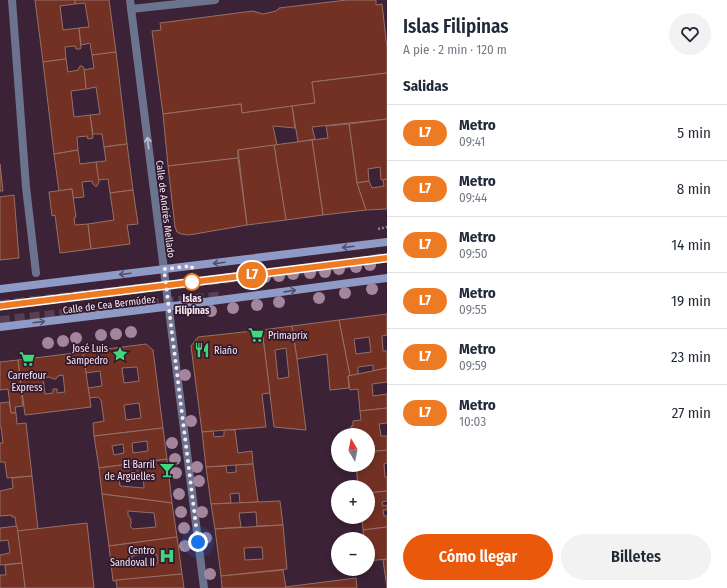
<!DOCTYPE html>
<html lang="es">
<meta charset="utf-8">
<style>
body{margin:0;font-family:"Fira Sans Condensed",sans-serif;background:#f2f2f3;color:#1f2937;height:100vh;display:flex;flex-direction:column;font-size:15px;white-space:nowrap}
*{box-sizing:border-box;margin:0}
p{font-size:13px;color:#747a83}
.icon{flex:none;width:22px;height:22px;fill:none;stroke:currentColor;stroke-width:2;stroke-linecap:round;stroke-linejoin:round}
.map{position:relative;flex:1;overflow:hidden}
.sheet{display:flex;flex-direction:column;background:#fff;width:340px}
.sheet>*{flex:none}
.badge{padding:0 8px;border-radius:13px;font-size:14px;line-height:26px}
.needle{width:26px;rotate:350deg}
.controls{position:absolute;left:331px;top:428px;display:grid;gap:8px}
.controls a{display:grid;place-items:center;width:44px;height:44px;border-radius:50%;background:#fff;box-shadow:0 2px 6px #0003;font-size:20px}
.you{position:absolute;width:20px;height:20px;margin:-10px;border:3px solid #fff;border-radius:50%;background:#1a73e8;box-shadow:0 0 0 6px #1a73e833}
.map>.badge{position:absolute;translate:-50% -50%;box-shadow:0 0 0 2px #fff}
h2{padding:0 16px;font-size:15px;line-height:36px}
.round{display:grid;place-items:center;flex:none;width:42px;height:42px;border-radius:21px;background:#f2f2f3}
.head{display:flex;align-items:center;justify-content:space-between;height:68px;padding:0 16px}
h1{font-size:19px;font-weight:600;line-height:30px}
.primary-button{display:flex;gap:8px;margin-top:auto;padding:8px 16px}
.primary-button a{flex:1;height:46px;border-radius:24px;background:#ea580c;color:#fff;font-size:16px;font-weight:600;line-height:46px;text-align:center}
.primary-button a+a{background:#f2f2f3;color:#1f2937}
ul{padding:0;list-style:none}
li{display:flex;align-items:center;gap:12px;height:56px;padding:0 16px;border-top:1px solid #e0e1e3}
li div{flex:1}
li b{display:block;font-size:15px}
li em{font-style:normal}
li .badge{min-width:44px;font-weight:700;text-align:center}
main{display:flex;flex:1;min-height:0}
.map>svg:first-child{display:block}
</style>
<main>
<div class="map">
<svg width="387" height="588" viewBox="0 0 387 588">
<rect width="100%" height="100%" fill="#3b2237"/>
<g fill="#733124" stroke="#967067" fill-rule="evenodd">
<polygon points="35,0 75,0 75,4 60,6 63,30 79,28 81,48 80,49 76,49 75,46 65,47 66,59 43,62"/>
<polygon points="75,0 109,0 116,52 92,55 90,43 81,45 79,28 89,27 85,3 75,4"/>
<polygon points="347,0 376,0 376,5 382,4 387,48 387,73 312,82 315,103 242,113 241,104 163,114 152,31 161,30 160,23 253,11 263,14 276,11 279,8"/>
<polygon points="116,52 127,144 104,147 102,134 93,134 90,115 100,114 96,87 86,89 84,70 94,68 92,55"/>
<polygon points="66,59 68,72 78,70 80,66 82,66 84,68 86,89 71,91 74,117 90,115 93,138 88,139 87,136 77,137 78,150 54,154 43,62"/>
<polygon points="387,73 387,119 312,127 315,139 298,142 292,106 315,103 312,82"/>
<polygon points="241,104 242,113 292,106 295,128 273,126 277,145 238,150 238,158 168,166 163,114"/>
<polygon points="387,119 387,179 381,180 380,167 368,169 369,181 357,183 349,124"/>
<polygon points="349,124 357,183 366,210 323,215 312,140 328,138 326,126"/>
<polygon points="312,140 323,215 286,220 274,145"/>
<polygon points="127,144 133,190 110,193 108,179 98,180 96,162 106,161 104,147"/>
<polygon points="274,145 286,220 247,225 238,150"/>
<polygon points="78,150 80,164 96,162 99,182 97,186 95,186 93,184 92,181 82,182 84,197 73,198 72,189 59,191 54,154"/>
<polygon points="238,158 247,225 189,235 181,234 177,232 175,227 168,166"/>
<polygon points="0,164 3,191 0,191"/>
<polygon points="387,179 387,209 366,210 357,183 369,181 372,188 384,186 383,180"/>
<polygon points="72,189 76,217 74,218 75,225 88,224 91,249 60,253 55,215 52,216 49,192"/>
<polygon points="133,190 138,224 127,225 130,244 91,249 88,224 114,220 110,193"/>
<polygon points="14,195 19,258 0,260 0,197"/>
<path d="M387 314V335L382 336 383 351H387V368L373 371V365L358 367V374L350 376 339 320ZM369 337 371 352 356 354 354 339Z"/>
<polygon points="339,320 350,376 348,376 349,388 330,390 327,354 297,359 292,326"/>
<path d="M292 326 297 359 306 430 274 427 262 330ZM286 348 289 377 278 379 275 350Z"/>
<polygon points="262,330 270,393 262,394 266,427 202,432 191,346 198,337"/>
<path d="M146 344 153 350 163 428 94 436 93 423 104 421 101 400 98 397 89 398 88 388 102 386 100 371 86 373 83 352ZM137 367 139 381 124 383 122 368ZM139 403 141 418 126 420 124 405Z"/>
<path d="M83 352 91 407 25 415 18 360ZM63 375 65 392 57 393V389H53V393L45 394 43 378 49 377 54 379H56L58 376Z"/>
<polygon points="18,360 23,406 15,407 16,413 11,413 8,389 0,390 0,362"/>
<polygon points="387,368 387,382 372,384 373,396 387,394 387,408 360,411 358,389 350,390 348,376"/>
<polygon points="9,402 11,413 16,413 17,424 26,423 32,476 7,478 5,462 0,462 0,443 3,443 1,427 0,427 0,403"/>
<polygon points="387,408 387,423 379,424 381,436 387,436 387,450 368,452 368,435 352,435 351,426 353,426 353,421 361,420 360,411"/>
<path d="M163 428 167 459 99 468 94 436ZM147 441 148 451 133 453 132 443ZM123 444 124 453 114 455 112 446Z"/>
<polygon points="224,430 235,430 238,453 252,451 253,464 206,467 202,432 213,431 214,437 224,436"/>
<polygon points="387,450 387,463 384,464 385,477 387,477 387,491 368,493 368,487 358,487 356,465 368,465 368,452"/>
<path d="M167 459 172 503 102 494 99 468ZM143 474 144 488 120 486 119 477Z"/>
<polygon points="253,464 258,502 240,503 239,493 230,494 231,503 211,504 206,467 226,466 227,473 236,472 236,465"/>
<polygon points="32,476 38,529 17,531 15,517 12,517 12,515 0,516 0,491 13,488 12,478"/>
<polygon points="387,491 387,501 382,502 383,506 387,505 387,510 383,510 384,516 387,516 387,527 363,530 362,517 368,517 368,493"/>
<path d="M102 494 172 503 177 537 109 546ZM128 511 154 513 156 527 133 529 130 526 131 524V519L128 515Z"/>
<polygon points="280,501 283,525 257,526 256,512 239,513 241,527 215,529 211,504"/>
<polygon points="87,523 94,588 25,588 17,531"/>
<path d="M283 525 287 569 221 576 215 529ZM262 547 263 559 245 560 244 548Z"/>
<polygon points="17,526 22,563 0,565 0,555 10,553 8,540 0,541 0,528"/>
<polygon points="387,527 387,559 368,561 368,539 364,539 363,530"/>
<path d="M177 537 182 574 113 581 109 546ZM153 553 157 555 158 562 155 565 134 567 132 556Z"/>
<polygon points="387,559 387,588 383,560"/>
<polygon points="22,563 25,588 0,588 0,575 6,575 5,565"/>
<polygon points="283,570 286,588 222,588 221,576"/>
<polygon points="182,574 184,588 117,588 116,580"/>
<polygon points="356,578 357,588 286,588 285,587"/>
</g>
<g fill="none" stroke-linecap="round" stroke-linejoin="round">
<g stroke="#574054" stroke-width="10" stroke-dasharray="10 5" stroke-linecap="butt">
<polyline points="0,305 341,265 387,257"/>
<polyline points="0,321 223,296"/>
</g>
<polyline stroke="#988394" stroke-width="2.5" stroke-dasharray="2 2" stroke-linecap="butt" points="378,229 387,227"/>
<g stroke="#6b738e" stroke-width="8">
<polyline points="12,0 26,187 36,273"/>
<polyline points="130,0 204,588"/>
<polyline points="131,9 215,0"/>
</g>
<g stroke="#8f9bc6" stroke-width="8">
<polyline points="0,289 387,242"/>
<polyline points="0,327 189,304 387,278"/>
</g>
</g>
<g fill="#a3869d">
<circle cx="370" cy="265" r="6"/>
<circle cx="356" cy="267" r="6"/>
<circle cx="339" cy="269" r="6"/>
<circle cx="325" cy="272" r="6"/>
<circle cx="310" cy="273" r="6"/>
<circle cx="293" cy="274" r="6"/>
<circle cx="279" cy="276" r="6"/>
<circle cx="265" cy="277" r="6"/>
<circle cx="248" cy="280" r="6"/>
<circle cx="372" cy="289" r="6"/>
<circle cx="345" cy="293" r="6"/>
<circle cx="319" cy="298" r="6"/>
<circle cx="279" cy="302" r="6"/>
<circle cx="257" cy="305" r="6"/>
<circle cx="233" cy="308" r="6"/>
<circle cx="211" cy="311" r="6"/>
<circle cx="131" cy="332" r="6"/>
<circle cx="116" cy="334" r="6"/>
<circle cx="101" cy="335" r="6"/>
<circle cx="76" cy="338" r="6"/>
<circle cx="63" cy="341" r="6"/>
<circle cx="48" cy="343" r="6"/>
<circle cx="185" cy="375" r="6"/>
<circle cx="191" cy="421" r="6"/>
<circle cx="172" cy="443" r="6"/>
<circle cx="175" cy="459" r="6"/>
<circle cx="197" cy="467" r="6"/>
<circle cx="176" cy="473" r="6"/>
<circle cx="199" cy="481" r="6"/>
<circle cx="179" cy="494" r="6"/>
<circle cx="181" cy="512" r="6"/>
<circle cx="202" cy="512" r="6"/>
<circle cx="184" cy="528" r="6"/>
<circle cx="206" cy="538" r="6"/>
<circle cx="185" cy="546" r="6"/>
<circle cx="210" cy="574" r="6"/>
</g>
<defs><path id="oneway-shaft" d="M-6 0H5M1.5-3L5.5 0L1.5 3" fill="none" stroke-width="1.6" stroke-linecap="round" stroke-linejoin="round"/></defs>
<use stroke="#c7bfd1" href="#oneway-shaft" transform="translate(148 143) rotate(-97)"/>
<g stroke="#574d6a">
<use href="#oneway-shaft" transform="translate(348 247) rotate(173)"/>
<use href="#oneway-shaft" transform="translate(219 263) rotate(173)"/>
<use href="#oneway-shaft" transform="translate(125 274) rotate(173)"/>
<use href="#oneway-shaft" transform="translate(290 291) rotate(-8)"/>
<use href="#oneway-shaft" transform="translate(39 322) rotate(-7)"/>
</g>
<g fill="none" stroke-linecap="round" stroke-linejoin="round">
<defs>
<polyline id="line" points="0,306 387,258"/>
</defs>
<use href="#line" stroke="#fff" stroke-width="9"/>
<use href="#line" stroke="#ed7b24" stroke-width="6"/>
<polyline stroke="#f8e8f5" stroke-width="4" stroke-dasharray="0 7.2" points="192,282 192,266 164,269 198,542"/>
</g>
<defs>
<symbol id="supermarket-bare" viewBox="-9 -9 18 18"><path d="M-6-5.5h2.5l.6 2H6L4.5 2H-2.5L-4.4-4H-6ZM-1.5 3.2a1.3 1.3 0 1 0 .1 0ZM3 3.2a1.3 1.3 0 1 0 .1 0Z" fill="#3fd77d" stroke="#31192d" stroke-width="2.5" paint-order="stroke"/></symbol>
<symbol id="restaurant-bare" viewBox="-9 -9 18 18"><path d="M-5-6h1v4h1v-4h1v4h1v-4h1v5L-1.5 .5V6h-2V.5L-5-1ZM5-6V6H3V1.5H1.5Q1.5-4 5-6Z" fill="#3fd77d" stroke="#31192d" stroke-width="2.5" paint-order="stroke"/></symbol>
<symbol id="sight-bare" viewBox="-9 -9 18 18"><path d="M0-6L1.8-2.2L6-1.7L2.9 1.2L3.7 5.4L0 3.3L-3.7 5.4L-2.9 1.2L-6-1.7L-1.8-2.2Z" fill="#3fd77d" stroke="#31192d" stroke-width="2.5" paint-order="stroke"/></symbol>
<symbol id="bar-bare" viewBox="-9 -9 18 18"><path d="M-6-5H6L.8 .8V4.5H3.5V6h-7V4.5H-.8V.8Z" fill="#3fd77d" stroke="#31192d" stroke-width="2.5" paint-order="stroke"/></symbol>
<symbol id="hospital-bare" viewBox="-9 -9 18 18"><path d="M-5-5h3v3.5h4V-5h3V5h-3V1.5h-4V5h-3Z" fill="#3fd77d" stroke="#31192d" stroke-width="2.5" paint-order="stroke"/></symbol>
</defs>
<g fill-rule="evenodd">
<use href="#supermarket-bare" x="245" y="324" width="22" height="22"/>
<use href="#restaurant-bare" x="191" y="339" width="22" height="22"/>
<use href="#sight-bare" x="109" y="343" width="22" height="22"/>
<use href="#supermarket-bare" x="16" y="348" width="22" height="22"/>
<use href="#bar-bare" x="156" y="459" width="22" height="22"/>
<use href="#hospital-bare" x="156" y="545" width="22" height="22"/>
</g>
<circle fill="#fff" stroke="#ed7b24" stroke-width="2" cx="192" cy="282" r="8"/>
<g text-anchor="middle" stroke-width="3.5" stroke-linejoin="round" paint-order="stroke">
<g font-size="10" fill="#f8e8f5" stroke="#31192d">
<text transform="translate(166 209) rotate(83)" y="4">Calle de Andrés Mellado</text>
<text transform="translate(109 304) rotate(-7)" y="4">Calle de Cea Bermúdez</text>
</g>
<g font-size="10" font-weight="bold" fill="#f8e8f5" stroke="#31192d">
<text x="192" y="302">Islas<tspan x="192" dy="12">Filipinas</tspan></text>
</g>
<g font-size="10" fill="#f8e8f5" stroke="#31192d" text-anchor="end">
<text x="268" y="339" text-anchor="start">Primaprix</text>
<text x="108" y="352">José Luis<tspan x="108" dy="12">Sampedro</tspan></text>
<text x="214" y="354" text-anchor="start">Riaño</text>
<text x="27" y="379" text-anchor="middle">Carrefour<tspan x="27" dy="12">Express</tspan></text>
<text x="155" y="468">El Barril<tspan x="155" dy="12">de Argüelles</tspan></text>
<text x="155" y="554">Centro<tspan x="155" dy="12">Sandoval II</tspan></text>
</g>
</g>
</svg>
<div class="controls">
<a><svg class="needle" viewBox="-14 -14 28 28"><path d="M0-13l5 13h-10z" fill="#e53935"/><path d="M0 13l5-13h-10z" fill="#747a83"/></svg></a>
<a>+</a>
<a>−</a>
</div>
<div class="you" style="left:198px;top:542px"></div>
<b class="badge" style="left:252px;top:275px;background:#ed7b24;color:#fff">L7</b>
</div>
<section class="sheet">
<div class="head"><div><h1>Islas Filipinas</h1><p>A pie · 2 min · 120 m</p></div><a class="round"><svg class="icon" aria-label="heart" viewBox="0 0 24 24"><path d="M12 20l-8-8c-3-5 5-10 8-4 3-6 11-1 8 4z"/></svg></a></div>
<h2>Salidas</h2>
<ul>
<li><span class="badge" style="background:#ed7b24;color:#fff">L7</span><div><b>Metro</b><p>09:41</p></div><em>5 min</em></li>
<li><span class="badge" style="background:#ed7b24;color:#fff">L7</span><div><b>Metro</b><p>09:44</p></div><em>8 min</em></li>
<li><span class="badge" style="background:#ed7b24;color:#fff">L7</span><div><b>Metro</b><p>09:50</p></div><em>14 min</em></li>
<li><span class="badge" style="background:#ed7b24;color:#fff">L7</span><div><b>Metro</b><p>09:55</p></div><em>19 min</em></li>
<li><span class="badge" style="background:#ed7b24;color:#fff">L7</span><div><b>Metro</b><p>09:59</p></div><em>23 min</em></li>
<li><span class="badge" style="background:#ed7b24;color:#fff">L7</span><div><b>Metro</b><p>10:03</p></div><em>27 min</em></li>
</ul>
<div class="primary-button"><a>Cómo llegar</a><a>Billetes</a></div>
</section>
</main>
